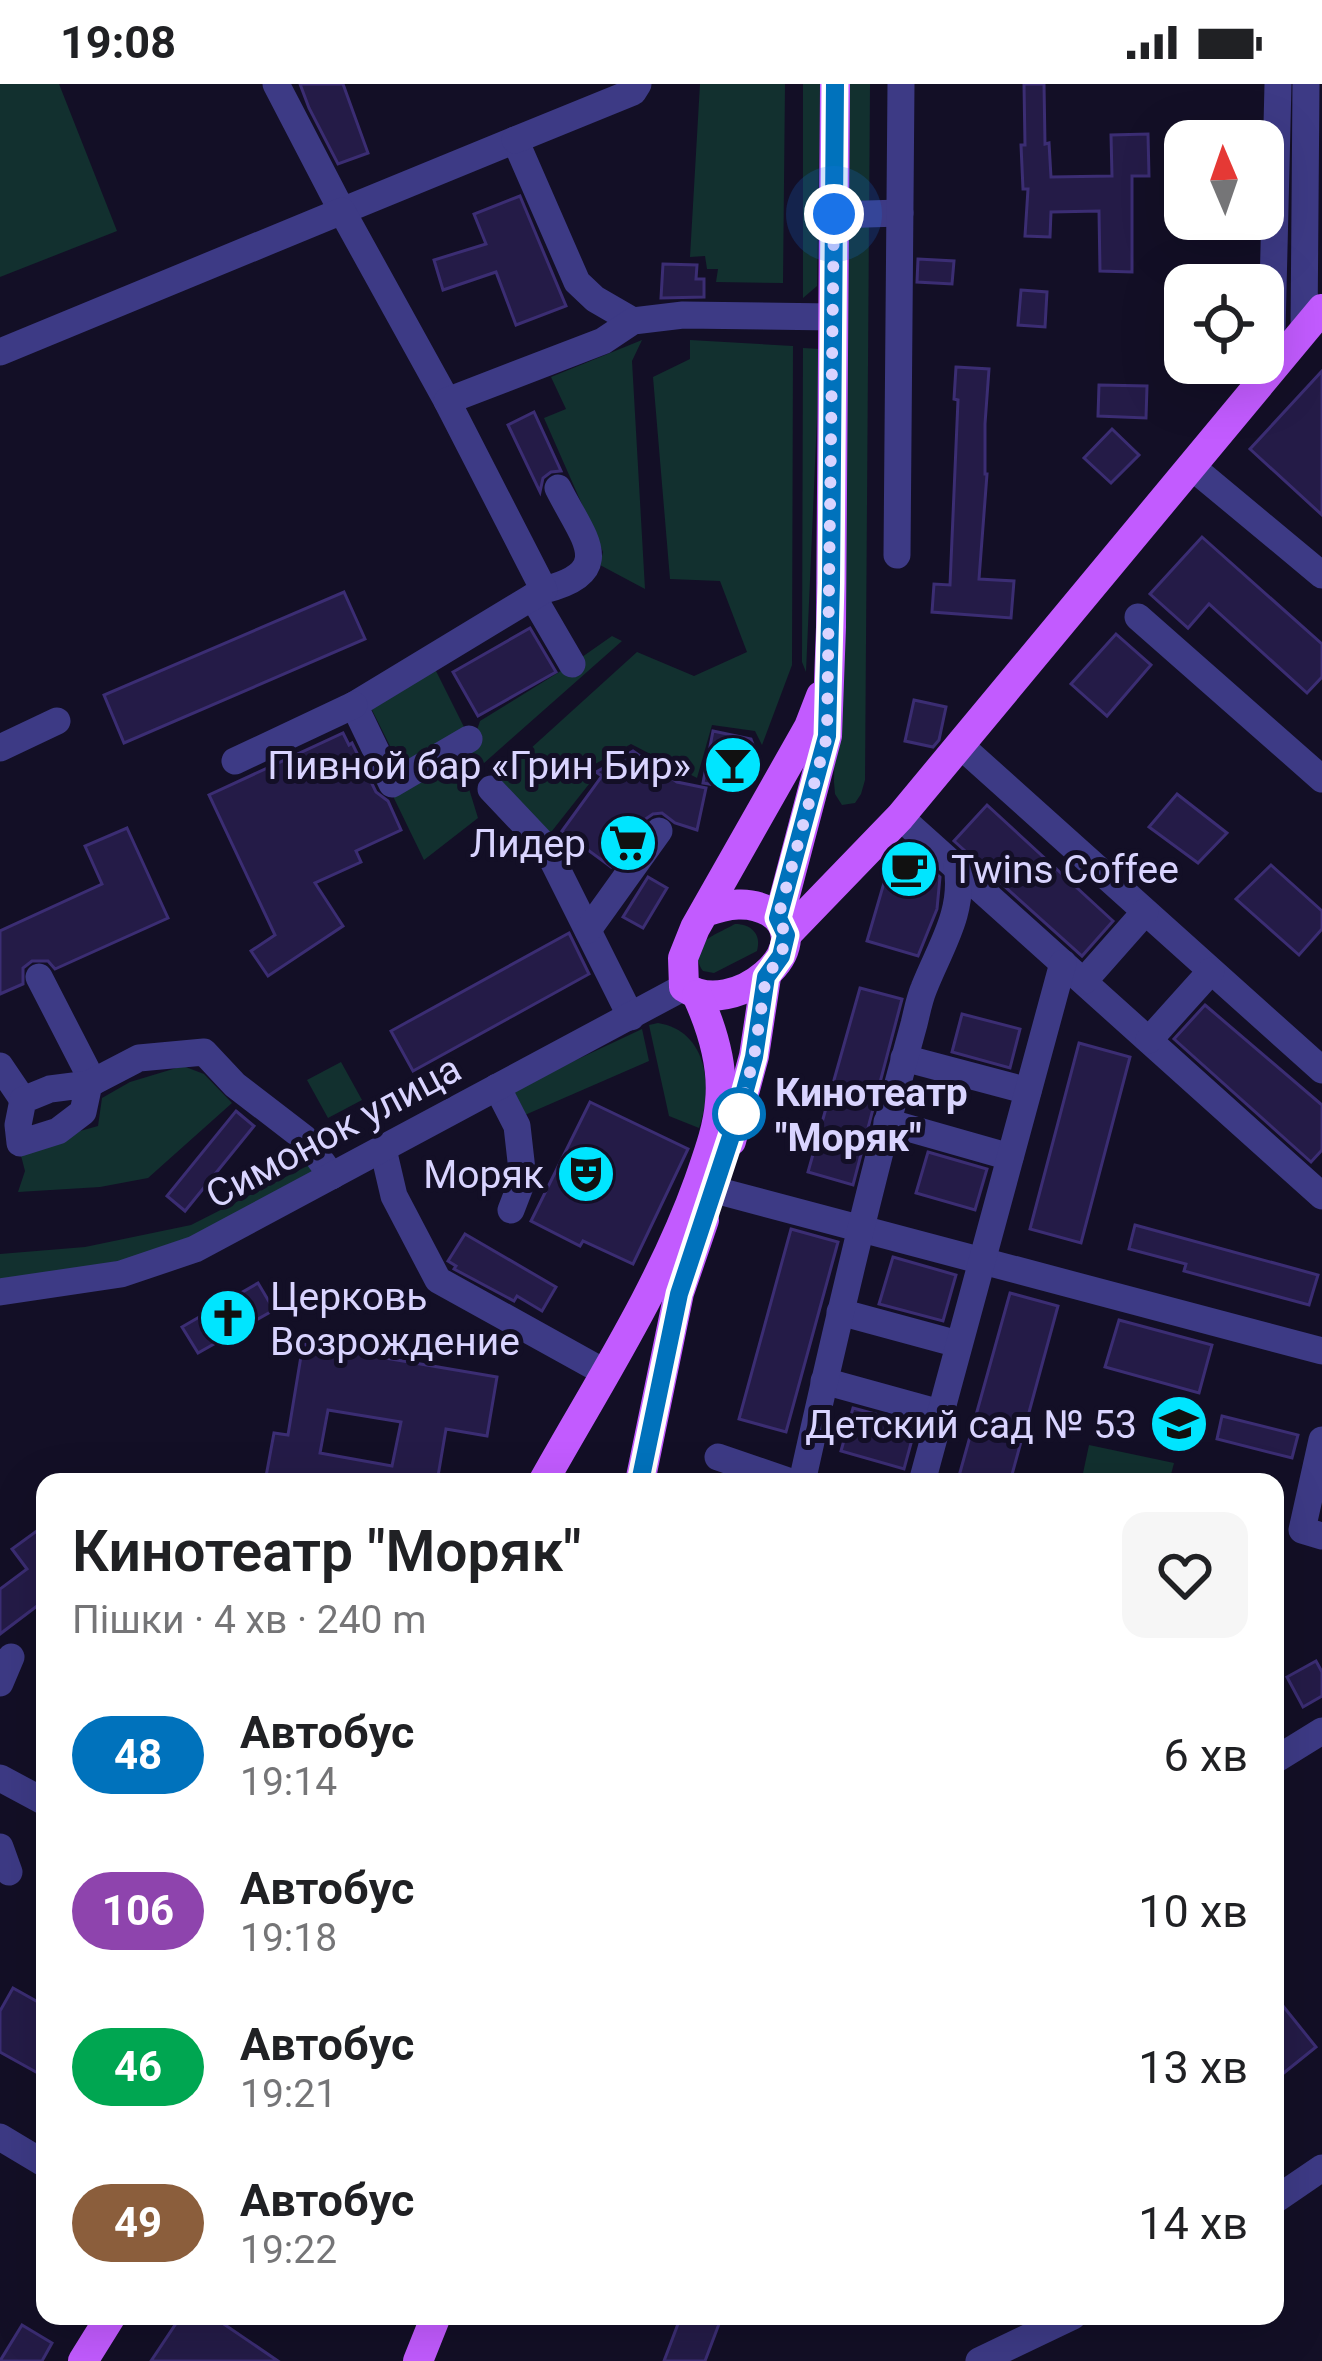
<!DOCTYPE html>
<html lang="uk">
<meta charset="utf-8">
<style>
body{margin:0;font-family:Roboto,sans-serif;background:#f6f6f6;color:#202124;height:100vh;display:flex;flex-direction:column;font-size:45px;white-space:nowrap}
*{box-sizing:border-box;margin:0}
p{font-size:39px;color:#757577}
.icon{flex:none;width:66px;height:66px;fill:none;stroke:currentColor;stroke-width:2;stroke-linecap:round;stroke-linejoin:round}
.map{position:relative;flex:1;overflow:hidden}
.details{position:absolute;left:36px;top:1389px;width:1248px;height:852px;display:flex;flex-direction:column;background:#fff;border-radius:24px;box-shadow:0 12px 48px #0002}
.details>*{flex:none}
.badge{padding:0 24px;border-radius:39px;font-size:42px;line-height:78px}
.needle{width:78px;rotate:358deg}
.tools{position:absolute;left:1164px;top:36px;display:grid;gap:24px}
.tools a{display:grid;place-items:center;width:120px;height:120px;border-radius:24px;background:#fff;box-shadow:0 12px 48px #0002;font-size:60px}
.you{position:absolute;width:60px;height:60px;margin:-30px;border:9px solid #fff;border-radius:50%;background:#1a73e8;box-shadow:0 0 0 18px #1a73e833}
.map>.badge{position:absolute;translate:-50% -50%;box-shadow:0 0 0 6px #fff}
.round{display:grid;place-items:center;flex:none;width:126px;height:126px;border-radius:24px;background:#f6f6f6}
.overview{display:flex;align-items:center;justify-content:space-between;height:204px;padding:0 36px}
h1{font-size:57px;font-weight:600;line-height:90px}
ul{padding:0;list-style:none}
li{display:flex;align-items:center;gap:36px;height:156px;padding:0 36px}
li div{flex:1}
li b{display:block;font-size:45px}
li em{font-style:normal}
li .badge{min-width:132px;font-weight:700;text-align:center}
.status{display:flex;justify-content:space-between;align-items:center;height:84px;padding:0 60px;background:#fff;direction:ltr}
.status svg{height:33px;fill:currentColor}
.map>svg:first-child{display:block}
</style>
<div class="status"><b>19:08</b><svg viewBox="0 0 49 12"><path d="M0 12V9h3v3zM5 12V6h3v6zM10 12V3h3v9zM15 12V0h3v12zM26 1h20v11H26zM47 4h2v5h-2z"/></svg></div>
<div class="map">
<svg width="1322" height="2277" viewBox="0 0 1322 2277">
<rect width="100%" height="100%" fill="#130f26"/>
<g fill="#12302f">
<polygon points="0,0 59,0 117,147 0,193"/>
<polygon points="700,0 785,0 783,199 716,198 718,185 707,185 705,172 690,173"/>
<polygon points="803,0 820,0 817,202 803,214"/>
<polygon points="845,0 870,0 865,696 861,710 855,719 842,721 835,710 834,698"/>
<polygon points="642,256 632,277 645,505 600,481 603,468 544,334 566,325 551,293"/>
<polygon points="690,256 793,262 792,581 762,661 755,647 712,641 697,694 631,660 588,684 593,695 548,752 497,695 637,568 694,592 747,568 720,497 670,495 653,293 690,275"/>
<polygon points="803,264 820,265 806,588 802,578"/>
<polygon points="612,552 622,557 466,695 478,734 424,776 390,706 473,658 480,637 572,580"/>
<polygon points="435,585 467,649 402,686 371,624"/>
<path d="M735 840C751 840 762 850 757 867L714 889 703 887C685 859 714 852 735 840Z"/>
<path d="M658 939C708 947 713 1004 699 1044L669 1032 649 941Z"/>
<polygon points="642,945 649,977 518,1034 508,1008"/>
<polygon points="341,978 362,1016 328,1034 307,996"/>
<polygon points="183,982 204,990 232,1019 148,1094 100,1103 18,1108 25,1087 19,1064 98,1042 102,1014 130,998"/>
<polygon points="313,1079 321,1091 194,1160 0,1204 0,1170 85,1163 191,1141"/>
<polygon points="1089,1361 1174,1379 1169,1398 1099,1398 1082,1394"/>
</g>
<g fill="#241b47" stroke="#3b2d73" stroke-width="3" fill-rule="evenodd">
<polygon points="300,0 343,0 368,69 338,80 309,24"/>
<polygon points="1024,0 1044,0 1045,60 1049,59 1051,93 1112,92 1111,51 1148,50 1149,92 1132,92 1132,188 1100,187 1099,127 1051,128 1050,153 1025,152 1028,105 1023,105 1021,61 1025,61"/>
<polygon points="520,112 566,222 516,241 496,188 443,206 434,176 486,160 474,130"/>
<polygon points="918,175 954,177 952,200 917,198"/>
<polygon points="663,180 697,181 696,195 704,195 704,213 661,214"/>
<polygon points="1021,206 1047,208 1045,243 1018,241"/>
<polygon points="956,283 989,285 985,340 985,390 987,390 979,495 1014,497 1011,534 932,528 934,500 950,501 958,316 954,315"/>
<polygon points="1322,287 1322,431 1250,365"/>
<polygon points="1099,301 1147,302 1146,334 1098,332"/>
<polygon points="534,328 561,387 551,388 543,394 540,408 508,341"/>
<polygon points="1112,345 1139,371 1111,399 1084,374"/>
<polygon points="1202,453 1322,560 1322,593 1307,609 1209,520 1188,544 1150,510"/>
<polygon points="344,508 365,555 124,659 104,611"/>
<polygon points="530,544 556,588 478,632 453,588"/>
<polygon points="1116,550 1151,581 1107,632 1071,600"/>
<polygon points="914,616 946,623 939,656 933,663 905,657"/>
<polygon points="713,647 751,655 755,666 728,703 703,699"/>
<polygon points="343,649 349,661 352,659 376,708 388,717 401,746 356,767 361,778 315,799 343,842 268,892 251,867 275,851 209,711"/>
<polygon points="633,667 677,698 706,704 697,746 675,739 662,729 653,730 644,736 611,783 562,747 602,692 596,688"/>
<polygon points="1177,710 1227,749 1198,779 1149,743"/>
<polygon points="987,721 1113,837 1082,872 954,757"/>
<polygon points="127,744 168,834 55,885 48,877 32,877 23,884 23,900 0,910 0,847 102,800 85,762"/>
<polygon points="909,778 930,784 940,793 937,825 918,872 867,857 888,785 905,790"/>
<polygon points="1271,781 1322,827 1322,845 1299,871 1236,815"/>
<polygon points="648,793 667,804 643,844 623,833"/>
<polygon points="569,849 589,890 413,987 391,947"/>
<polygon points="860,904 902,915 853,1101 808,1088"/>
<polygon points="1205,921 1322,1021 1322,1066 1311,1078 1174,955"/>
<polygon points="962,930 1020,945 1010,984 952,968"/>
<polygon points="1079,959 1130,973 1081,1159 1030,1145"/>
<polygon points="590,1018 688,1065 633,1180 583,1157 580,1162 531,1137"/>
<polygon points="236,1027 254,1042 185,1127 167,1112"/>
<polygon points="928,1068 987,1085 975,1126 916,1109"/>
<polygon points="1135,1141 1318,1191 1309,1221 1184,1187 1186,1180 1129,1165"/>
<polygon points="791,1145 838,1158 786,1348 739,1335"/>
<polygon points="465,1150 556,1203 542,1227 517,1212 514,1217 454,1185 456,1182 448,1177"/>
<polygon points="893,1173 956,1191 943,1237 879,1220"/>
<polygon points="258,1199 274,1226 198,1269 182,1243"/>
<polygon points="1010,1209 1058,1222 1010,1398 981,1398 959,1392"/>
<polygon points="1119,1236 1212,1261 1199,1309 1105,1283"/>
<path d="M303 1260 497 1293 487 1352 446 1345 437 1398H265L274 1349 288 1351ZM328 1326 401 1338 392 1382 320 1369Z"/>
<polygon points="853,1324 916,1341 904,1385 841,1367"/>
<polygon points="1222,1332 1298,1351 1292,1374 1217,1355"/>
<polygon points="45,1441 45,1516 0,1550 0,1505 27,1485 12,1465"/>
<polygon points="1316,1577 1322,1588 1322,1612 1303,1623 1287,1593"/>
<polygon points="13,1904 45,1922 45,1993 0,1968 0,1927"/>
<polygon points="1275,1912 1316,1963 1275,1996"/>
<polygon points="181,2232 212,2232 278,2277 151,2277"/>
<polygon points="681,2232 722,2232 705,2277 664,2277"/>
<polygon points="22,2241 52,2259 42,2277 0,2277"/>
</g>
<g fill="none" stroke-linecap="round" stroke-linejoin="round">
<g stroke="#3d3a85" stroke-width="27">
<polyline points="276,0 342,127 515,56 577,198 595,215 633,237"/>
<polyline points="515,56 633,8 638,0"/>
<polyline points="834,131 900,129"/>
<polyline points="1304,247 1306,0"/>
<polyline points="0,268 342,127 447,317"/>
<polyline points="1271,288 1278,0"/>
<polyline points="1192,383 1322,491"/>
<polyline points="897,471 901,0"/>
<path d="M544 506C618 487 583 454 558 404"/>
<polyline points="533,513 572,580"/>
<polyline points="1138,533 1322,695"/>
<polyline points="469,655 392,700 354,621 544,506 447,317 603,257 633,237 683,231 834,233"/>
<polyline points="961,662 1322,986"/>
<polyline points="0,664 57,637"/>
<polyline points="235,677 354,621"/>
<polyline points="491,705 546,763 631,933"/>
<polyline points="900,733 1322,1112"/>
<polyline points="588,846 659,747"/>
<polyline points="39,893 93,998"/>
<polyline points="1084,897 1145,828"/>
<polyline points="1149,956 1211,887"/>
<polyline points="904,974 1028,1007"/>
<polyline points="0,982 23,1016"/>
<polyline points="89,1000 50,1005 23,1016 18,1041 20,1059 58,1047 83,1028 89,1000 139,974 204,968 235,1001 304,1054 332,1092"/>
<polyline points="497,1003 517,1042 523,1095 511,1126"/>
<polyline points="887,1038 1010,1073"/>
<polyline points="383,1065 394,1112 438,1196 604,1288"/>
<polyline points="715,1106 1322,1267"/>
<polyline points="0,1208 121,1190 195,1165 684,903"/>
<polyline points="840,1228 958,1260"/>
<polyline points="824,1297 940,1329"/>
<polyline points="1322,1356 1302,1446 1322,1452"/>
<polyline points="718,1373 791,1398"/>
<path d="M802 1398C836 1244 872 1092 914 940 917 928 919 916 924 904 940 863 965 828 957 782"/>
<polyline points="922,1398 1063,879"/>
<polyline points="0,1599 11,1573"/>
<polyline points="1275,1676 1322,1647"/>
<polyline points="0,1694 45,1718"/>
<polyline points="0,1763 9,1788"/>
<polyline points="0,2053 45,2080"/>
<polyline points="1275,2116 1322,2084"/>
<polyline points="979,2277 1073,2232"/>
</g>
<g stroke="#c25bff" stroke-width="30">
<path d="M705 828C727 820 749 816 770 828 822 861 734 937 684 903L683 874 695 844 809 643 821 612"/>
<polyline points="779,834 827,652 831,543 835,0"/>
<polyline points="786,851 900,733 1322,225"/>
<polyline points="731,1057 754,972 766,893"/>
<path d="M543 1398C598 1300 661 1203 699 1097 708 1071 718 1045 720 1018 724 981 712 944 697 911"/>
<polyline points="640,1398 679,1209 704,1136"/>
<polyline points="83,2277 111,2232"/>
<polyline points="418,2277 436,2232"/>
</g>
</g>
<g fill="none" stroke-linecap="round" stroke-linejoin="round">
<defs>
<polyline id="line" points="640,1398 679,1210 739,1028 754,973 766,893 781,872 786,851 778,834 827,652 831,499 835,0"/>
</defs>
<use href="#line" stroke="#fff" stroke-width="27"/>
<use href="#line" stroke="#0072bc" stroke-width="18"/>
<polyline stroke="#d9d4ff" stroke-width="12" stroke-dasharray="0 21.6" points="739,1030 754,973 766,893 781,872 786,851 778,834 827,652 834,130"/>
</g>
<defs>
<symbol id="bar-disc" viewBox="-11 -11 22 22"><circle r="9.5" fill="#00e5ff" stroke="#130f26"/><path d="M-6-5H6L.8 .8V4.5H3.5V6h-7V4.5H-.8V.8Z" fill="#111"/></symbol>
<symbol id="supermarket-disc" viewBox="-11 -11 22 22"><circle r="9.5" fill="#00e5ff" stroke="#130f26"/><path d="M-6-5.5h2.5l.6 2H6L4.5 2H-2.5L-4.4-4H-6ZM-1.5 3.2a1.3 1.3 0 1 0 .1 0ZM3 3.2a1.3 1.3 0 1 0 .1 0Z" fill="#111"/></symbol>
<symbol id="cafe-disc" viewBox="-11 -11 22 22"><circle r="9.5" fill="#00e5ff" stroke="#130f26"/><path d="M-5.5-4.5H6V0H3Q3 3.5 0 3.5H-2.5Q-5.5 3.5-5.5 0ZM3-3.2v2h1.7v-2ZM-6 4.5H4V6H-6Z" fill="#111"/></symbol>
<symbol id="theatre-disc" viewBox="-11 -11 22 22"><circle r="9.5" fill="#00e5ff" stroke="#130f26"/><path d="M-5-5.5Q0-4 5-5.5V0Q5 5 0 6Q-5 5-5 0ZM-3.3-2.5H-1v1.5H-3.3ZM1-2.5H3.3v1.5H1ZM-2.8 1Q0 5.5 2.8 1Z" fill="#111"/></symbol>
<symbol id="church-disc" viewBox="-11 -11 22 22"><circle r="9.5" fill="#00e5ff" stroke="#130f26"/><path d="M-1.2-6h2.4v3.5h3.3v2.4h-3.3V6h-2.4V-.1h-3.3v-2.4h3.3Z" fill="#111"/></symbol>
<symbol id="school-disc" viewBox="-11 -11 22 22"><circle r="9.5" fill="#00e5ff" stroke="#130f26"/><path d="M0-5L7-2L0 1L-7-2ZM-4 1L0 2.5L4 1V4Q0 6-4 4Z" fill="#111"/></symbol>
</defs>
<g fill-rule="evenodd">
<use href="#bar-disc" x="700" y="648" width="66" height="66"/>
<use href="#supermarket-disc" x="595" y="726" width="66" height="66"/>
<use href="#cafe-disc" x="876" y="752" width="66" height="66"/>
<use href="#theatre-disc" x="553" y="1057" width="66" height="66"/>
<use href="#church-disc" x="195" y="1201" width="66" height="66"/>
<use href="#school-disc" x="1146" y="1307" width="66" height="66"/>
</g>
<circle fill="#fff" stroke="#0072bc" stroke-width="6" cx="739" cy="1030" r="24"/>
<g text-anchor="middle" stroke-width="10" stroke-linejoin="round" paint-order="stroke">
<g font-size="39" fill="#d9d4ff" stroke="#130f26" text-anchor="end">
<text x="691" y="695">Пивной бар «Грин Бир»</text>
<text x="586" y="773">Лидер</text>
<text x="951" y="799" text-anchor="start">Twins Coffee</text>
<text x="544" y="1104">Моряк</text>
<text x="270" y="1226" text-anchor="start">Церковь<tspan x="270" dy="45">Возрождение</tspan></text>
<text x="1137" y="1354">Детский сад № 53</text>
</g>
<g font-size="39" font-weight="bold" fill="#d9d4ff" stroke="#130f26" text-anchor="start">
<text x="775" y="1022">Кинотеатр<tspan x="775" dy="45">"Моряк"</tspan></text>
</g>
<g font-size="39" fill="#d9d4ff" stroke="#130f26">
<text transform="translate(333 1047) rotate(-28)" y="14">Симонок улица</text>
</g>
</g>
</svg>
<div class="tools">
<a><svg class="needle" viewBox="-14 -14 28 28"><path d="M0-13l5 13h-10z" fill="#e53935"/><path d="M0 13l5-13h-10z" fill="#757577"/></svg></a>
<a><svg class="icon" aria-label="locate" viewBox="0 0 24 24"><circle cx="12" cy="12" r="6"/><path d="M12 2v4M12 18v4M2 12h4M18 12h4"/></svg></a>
</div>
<div class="you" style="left:834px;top:130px"></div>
<section class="details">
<div class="overview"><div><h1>Кинотеатр &quot;Моряк&quot;</h1><p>Пішки · 4 хв · 240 m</p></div><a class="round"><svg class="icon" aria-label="heart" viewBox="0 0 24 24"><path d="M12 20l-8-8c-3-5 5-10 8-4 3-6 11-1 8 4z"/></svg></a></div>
<ul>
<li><span class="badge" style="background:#0072bc;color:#fff">48</span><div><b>Автобус</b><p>19:14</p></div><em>6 хв</em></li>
<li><span class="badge" style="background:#8e44ad;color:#fff">106</span><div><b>Автобус</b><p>19:18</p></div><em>10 хв</em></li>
<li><span class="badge" style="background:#00a651;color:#fff">46</span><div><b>Автобус</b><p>19:21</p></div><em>13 хв</em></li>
<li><span class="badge" style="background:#8b5e3c;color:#fff">49</span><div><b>Автобус</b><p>19:22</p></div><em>14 хв</em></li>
</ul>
</section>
</div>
